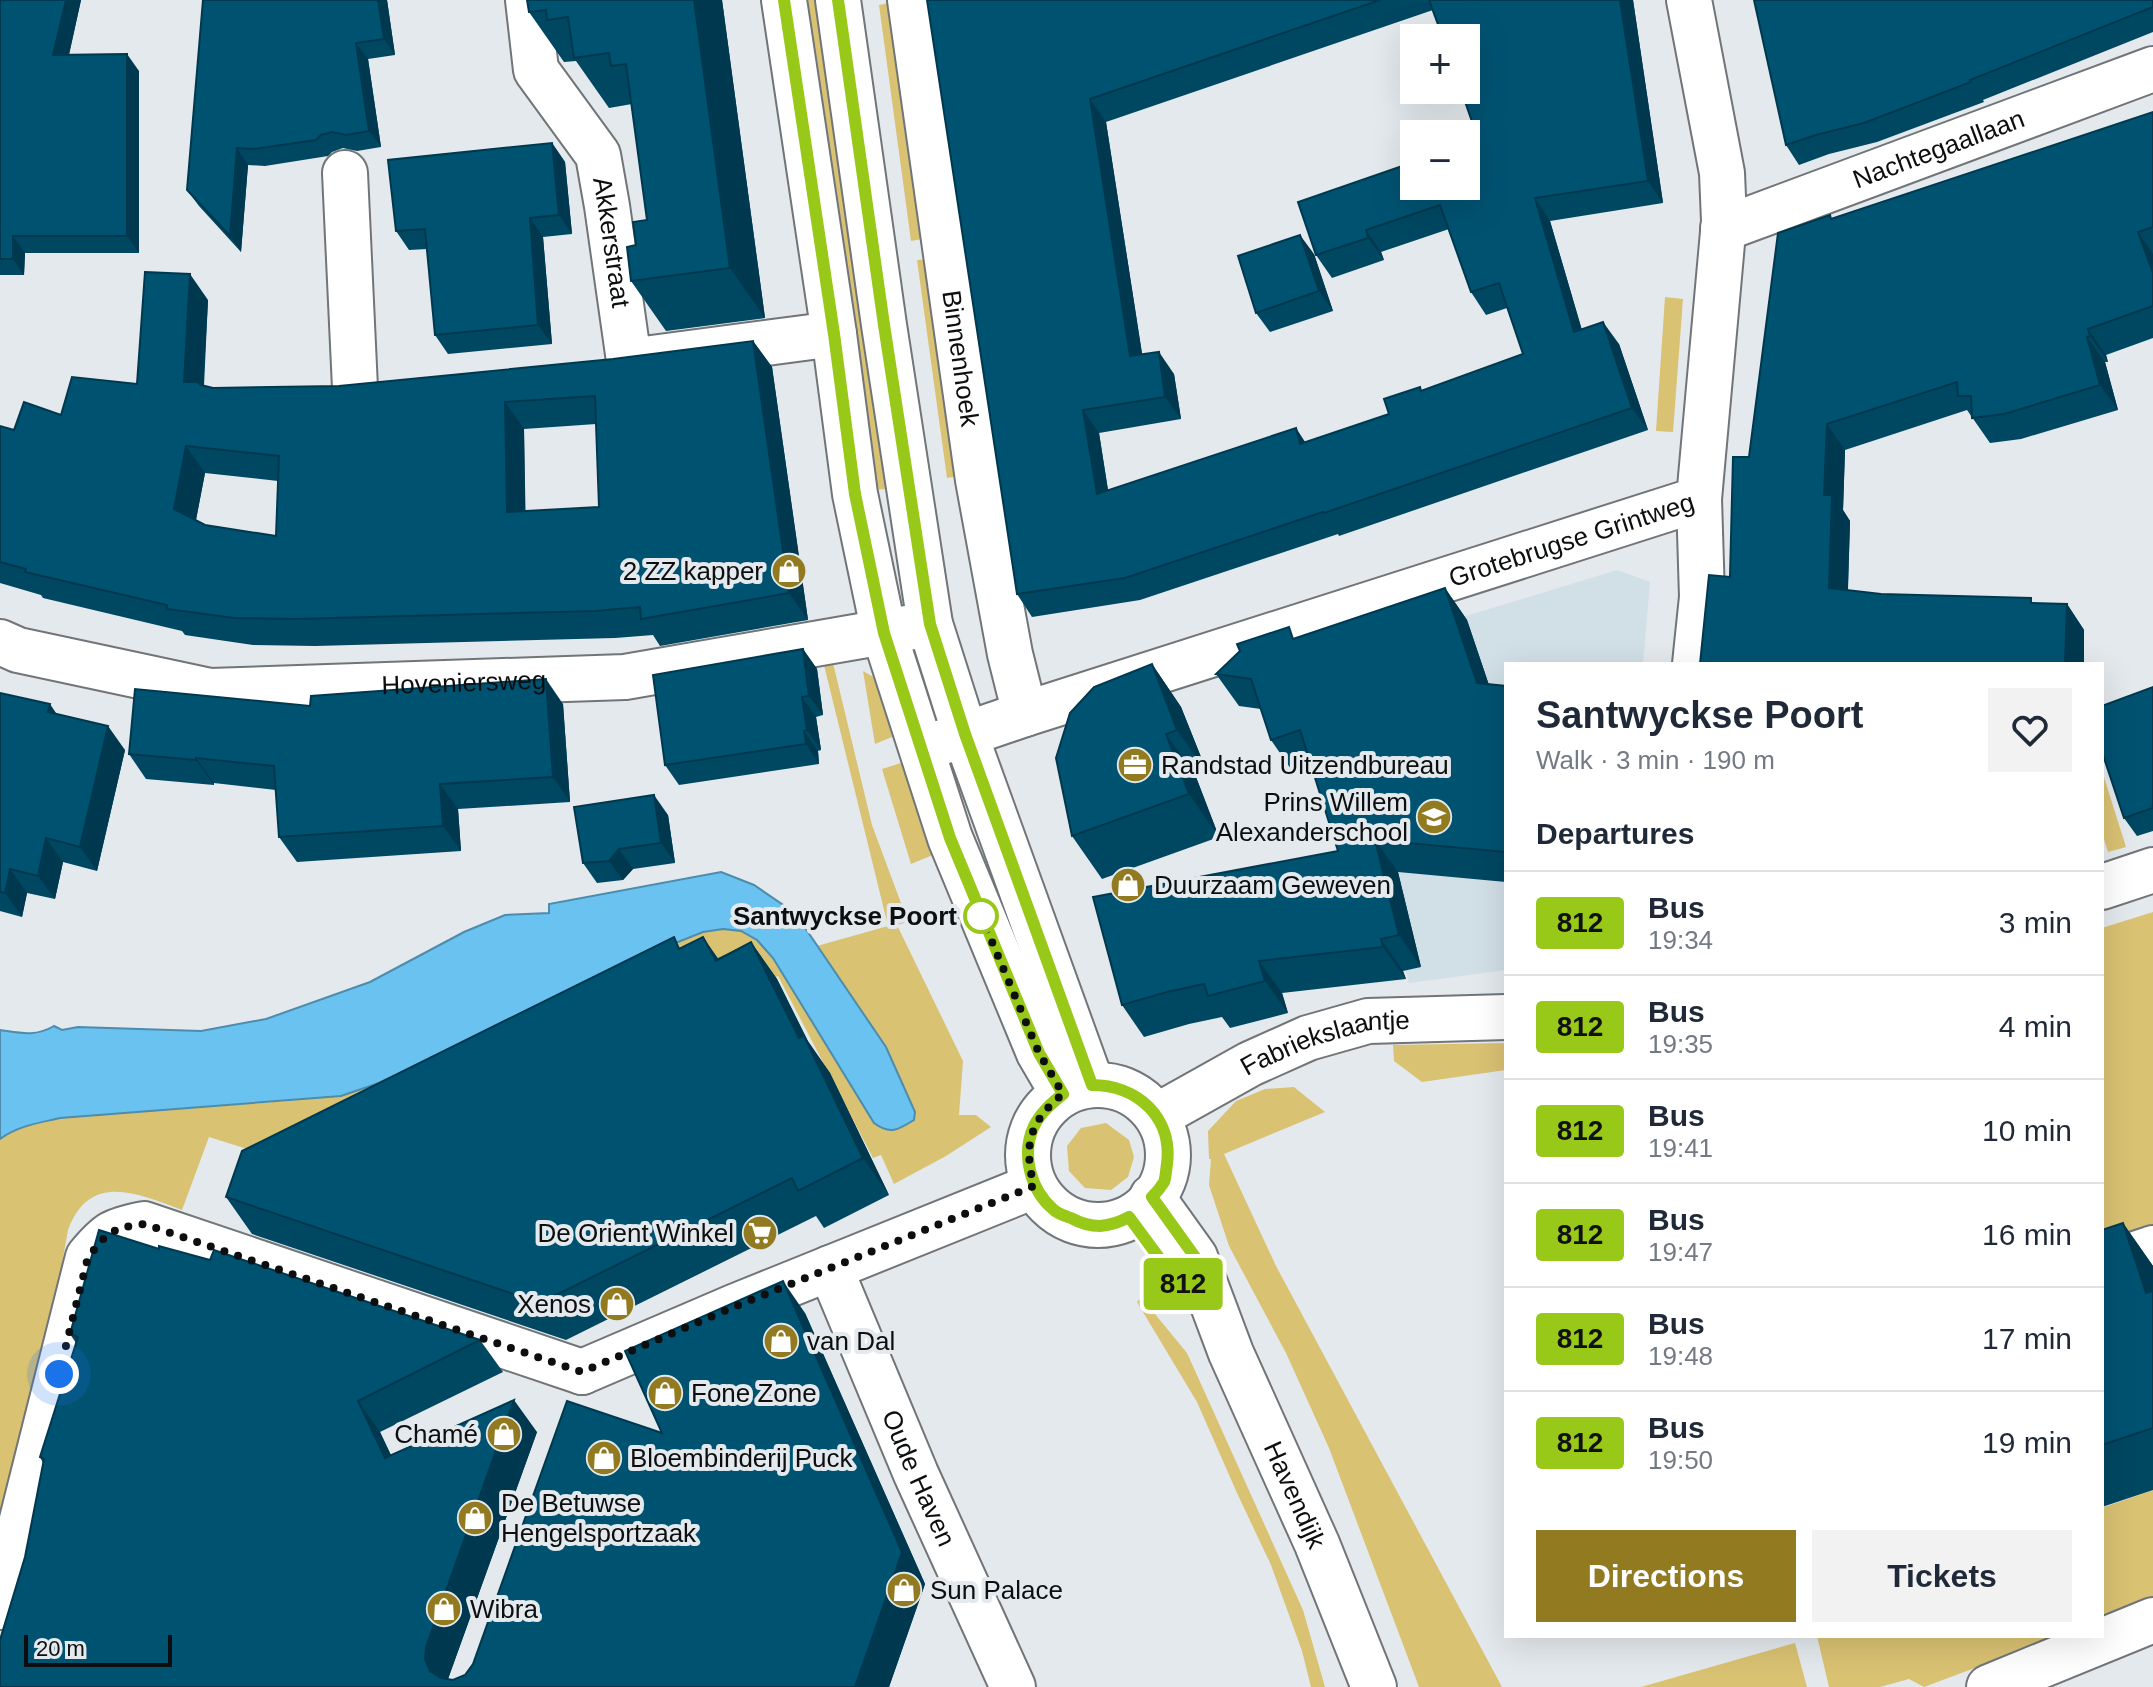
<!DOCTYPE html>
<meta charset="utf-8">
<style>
body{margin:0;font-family:Helvetica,sans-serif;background:#f2f2f3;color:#1f2937;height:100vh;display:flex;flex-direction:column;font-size:30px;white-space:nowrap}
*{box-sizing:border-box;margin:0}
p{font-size:26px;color:#747a83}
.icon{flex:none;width:44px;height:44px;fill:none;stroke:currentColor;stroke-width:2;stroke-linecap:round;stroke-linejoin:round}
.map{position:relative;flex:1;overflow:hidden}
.drawer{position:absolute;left:1504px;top:662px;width:600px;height:976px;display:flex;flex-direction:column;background:#fff;border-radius:0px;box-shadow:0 8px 32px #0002}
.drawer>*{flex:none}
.badge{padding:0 16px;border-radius:6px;font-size:28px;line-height:52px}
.buttons{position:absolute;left:1400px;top:24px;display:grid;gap:16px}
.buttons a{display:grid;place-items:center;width:80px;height:80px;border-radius:0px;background:#fff;box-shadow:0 8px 32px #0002;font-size:40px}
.scale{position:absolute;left:24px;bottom:20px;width:148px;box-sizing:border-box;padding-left:8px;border:4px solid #0c0e0f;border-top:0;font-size:22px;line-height:28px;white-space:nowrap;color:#0c0e0f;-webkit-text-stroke:6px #e3e9ed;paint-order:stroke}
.you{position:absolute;width:40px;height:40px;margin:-20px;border:6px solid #fff;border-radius:50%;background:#1a73e8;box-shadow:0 0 0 12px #1a73e833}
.map>.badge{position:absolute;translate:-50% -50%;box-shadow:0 0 0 4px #fff}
h2{padding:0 32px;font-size:30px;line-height:72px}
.round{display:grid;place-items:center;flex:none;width:84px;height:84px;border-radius:0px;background:#f2f2f3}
.summary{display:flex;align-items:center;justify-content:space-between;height:136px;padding:0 32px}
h1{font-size:38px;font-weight:700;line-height:60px}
.button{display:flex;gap:16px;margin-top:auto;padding:16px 32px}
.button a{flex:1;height:92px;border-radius:0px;background:#927a21;color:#fff;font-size:32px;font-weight:700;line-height:92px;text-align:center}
.button a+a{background:#f2f2f3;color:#1f2937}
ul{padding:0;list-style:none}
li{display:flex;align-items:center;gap:24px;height:104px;padding:0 32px;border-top:2px solid #e0e1e3}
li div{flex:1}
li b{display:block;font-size:30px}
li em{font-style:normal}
li .badge{min-width:88px;font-weight:700;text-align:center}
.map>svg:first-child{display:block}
</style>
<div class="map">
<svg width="2153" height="1687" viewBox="0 0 2153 1687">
<rect width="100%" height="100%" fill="#e3e9ed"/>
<polygon fill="#d1dfe6" points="1617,570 1650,582 1643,664 1506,664 1506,970 1409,983 1319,661"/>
<g fill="#dac273">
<polygon points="801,0 821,0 887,489 869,490"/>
<polygon points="898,1 927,238 911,241 879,5"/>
<polygon points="931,259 964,475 947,478 917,260"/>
<polygon points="1665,297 1683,299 1673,432 1656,431"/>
<path d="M823 661 833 663 872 825 908 922 897 925 963 1061 959 1115H976L991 1127 946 1156 894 1184 881 1155 873 1158 778 976 743 993 305 1167 209 1137 182 1210C138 1194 90 1171 68 1230L30 1443 0 1561V1139L9 1133 29 1125 60 1118 287 1101 648 954C680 941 723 915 756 939 762 944 767 952 773 958L874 1123 886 1047 817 946 888 926Z"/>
<polygon points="863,671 884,683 904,732 875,744"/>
<polygon points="910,760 940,852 911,864 882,769"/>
<polygon points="2102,771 2126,847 2108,852 2102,833"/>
<polygon points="2153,912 2153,1226 2102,1244 2102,928"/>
<polygon points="1506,1043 1506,1070 1422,1082 1394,1061 1393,1045"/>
<polygon points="1294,1087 1325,1112 1224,1154 1276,1266 1502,1687 1419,1687 1329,1448 1286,1353 1229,1246 1209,1185 1211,1159 1209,1159 1208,1131 1236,1101 1265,1089"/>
<polygon points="1106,1123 1129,1140 1134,1157 1128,1177 1111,1190 1085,1188 1069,1171 1067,1146 1081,1128"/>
<polygon points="1141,1297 1187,1353 1303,1610 1325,1687 1311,1687 1302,1651 1271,1565 1237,1493 1197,1402 1137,1302"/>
<polygon points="2153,1490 2153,1598 2102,1619 2102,1508"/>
<polygon points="1817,1636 2060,1636 1924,1687 1909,1679 1880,1687 1829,1687"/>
<polygon points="1795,1643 1807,1687 1641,1687"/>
</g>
<path fill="#69c2ef" stroke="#4d8cac" stroke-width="2" d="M721 872 754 885 795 913 886 1047 915 1112 914 1120C898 1130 890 1135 874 1123L773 958 757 940 741 931 723 929 703 932 648 954 379 1083 341 1096 60 1118C39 1123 17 1126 0 1139V1030C21 1033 35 1037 54 1026L62 1030 78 1027 201 1031 266 1019 370 982 464 932 505 915 549 913V904Z"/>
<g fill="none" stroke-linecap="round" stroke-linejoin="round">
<defs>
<g id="street">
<path id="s1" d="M528 0 536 70 598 155 607 206 629 361 834 334"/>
<path id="s2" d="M910 0 978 480 1010 654 1025 714"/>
<polyline points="345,173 355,388"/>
<path id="s3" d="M1723 229 2153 69"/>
<path id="s4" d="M0 642 18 650 210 691 625 677 930 624"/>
<polyline points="1695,664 1702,597 1699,499"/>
<path id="s5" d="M928 747 1025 714 1699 499 1724 221 1722 173 1689 0"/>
<polyline points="2102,887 2153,870"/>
<path id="s6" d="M1157 1116 1250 1064 1308 1038 1368 1021 1506 1017"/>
<polyline points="2102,1265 2153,1248"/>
<path id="s7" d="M830 1268 916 1474 1013 1687"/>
<polyline points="582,1372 736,1306 1034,1186"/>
<path d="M0 1607 88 1257C108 1233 113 1230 144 1224L582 1372"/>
<polyline points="1989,1687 2153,1620"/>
</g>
<g id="secondary">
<polyline points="784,0 834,334 855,494 884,633 950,838 1039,1053 1063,1094"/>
<polyline points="838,0 884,325 930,624 965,734 1092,1085"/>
<circle cx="1098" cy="1155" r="70"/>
<path id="s8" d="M1152 1197 1195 1257 1231 1353 1317 1544 1374 1687"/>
</g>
</defs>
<use href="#street" stroke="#707578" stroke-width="48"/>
<use href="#secondary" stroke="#707578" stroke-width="48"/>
<use href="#street" stroke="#fff" stroke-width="44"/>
<use href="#secondary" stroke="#fff" stroke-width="44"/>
</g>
<g fill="#004761" fill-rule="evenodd">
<polygon points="0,0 81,0 69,55 139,71 139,253 25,253 24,275 0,275"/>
<polygon points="203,0 387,0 395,55 368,59 381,147 357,151 343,148 332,152 328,156 265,166 248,165 241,252 199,206 187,190"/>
<polygon points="527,0 722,0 765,318 666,331 631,281 636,245 647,220 632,104 609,108 576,61 564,62 529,12"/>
<path d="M927 0H1633L1663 203 1550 221 1582 330 1619 344 1648 430 1339 536 1338 534 1140 600 1032 617 1017 594ZM1433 10 1478 139 1316 255 1332 278 1384 260 1381 252 1449 229 1471 292 1486 315 1507 308 1523 354 1423 391 1389 414 1305 442 1108 490 1099 433 1181 419 1174 374 1142 354 1106 122Z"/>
<polygon points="2153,0 2153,32 1983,100 1984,102 1877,142 1829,154 1799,165 1786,145"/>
<polygon points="2153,112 2153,338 2106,355 2108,362 2105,362 2118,410 2021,439 1990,443 1967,410 1845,450 1843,510 1850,521 1848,590 1881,594 2034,603 2067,604 2084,630 2084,664 1700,664 1730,577 1833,219"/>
<polygon points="552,143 565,162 572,234 543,237 552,344 448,354 435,335 427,249 409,250 396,231"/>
<polygon points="1314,254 1333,311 1270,332 1256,313"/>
<path d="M208 300 204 386 213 388 339 386 613 359 753 341 772 367 808 620 660 646 653 635 615 638 315 646 253 645 185 635 182 631 43 598 41 595 0 583V426L14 430 61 415 137 384ZM596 424 599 507 525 511 524 429ZM205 473 278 481 276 536 205 525 196 520Z"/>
<polygon points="1445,588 1467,620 1489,685 1506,686 1506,882 1398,872 1421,967 1403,971 1406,979 1282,993 1288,1013 1230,1028 1222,1017 1189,1024 1144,1037 1122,1005 1338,851 1311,766 1293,772 1271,740 1261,709 1239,706 1216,674 1296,638"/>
<polygon points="803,649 817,669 823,715 816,717 821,750 818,751 819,764 679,785 665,765"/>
<polygon points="1152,664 1181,707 1207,772 1196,777 1219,837 1102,879 1072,836"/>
<polygon points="2153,687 2153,831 2137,836 2124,818"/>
<polygon points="0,693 57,714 125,750 97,871 63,862 55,899 27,893 22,917 0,911"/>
<polygon points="563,704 570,802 458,809 461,851 297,862 279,837 276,790 214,783 214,785 146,779 129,754 310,706"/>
<polygon points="668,815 675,863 633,869 623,880 597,883 583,863"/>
<polygon points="751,942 777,979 808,1042 830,1073 889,1195 824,1228 816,1216 566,1340 252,1234 226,1197"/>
<polygon points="2123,1223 2153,1266 2153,1490 2102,1507 2102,1230"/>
<polygon points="159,1249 480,1340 503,1372 380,1432 391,1455 537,1432 448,1679 453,1680 465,1675 662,1433 805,1313 925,1584 889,1687 0,1687 43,1463 40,1457 76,1343 70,1334"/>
</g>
<g fill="#00394f">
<polygon points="66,0 81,0 65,72 53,55"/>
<polygon points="378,0 387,0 395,55 384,39"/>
<polygon points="694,0 722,0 765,318 730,268"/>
<polygon points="1620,0 1633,0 1663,203 1648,181"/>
<polygon points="356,43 368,59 381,147 369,131"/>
<polygon points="127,54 139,71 139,253 127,236"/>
<polygon points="1090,99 1106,122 1146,379 1130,356"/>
<polygon points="552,143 565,162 572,234 559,215"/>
<polygon points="237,148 248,165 241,252 230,236"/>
<polygon points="1535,198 1550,221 1589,355 1574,332"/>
<polygon points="530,218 543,237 552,344 538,325"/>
<polygon points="1366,230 1381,252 1384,260 1368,238"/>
<polygon points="2138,232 2153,254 2153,273"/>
<polygon points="1300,235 1314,254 1333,311 1319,291"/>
<polygon points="13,236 25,253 24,275 13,259"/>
<polygon points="190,274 208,300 202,409 184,382"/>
<polygon points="1603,322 1619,344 1648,430 1632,408"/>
<polygon points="2088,329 2106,355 2108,362 2090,336"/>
<polygon points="2087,337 2105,362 2118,410 2100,385"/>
<polygon points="753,341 772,367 808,620 789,593"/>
<polygon points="1159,352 1174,374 1181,419 1165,397"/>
<polygon points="505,402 524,429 526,539 507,512"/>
<polygon points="1083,410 1099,433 1112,516 1097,494"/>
<polygon points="1827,424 1845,450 1843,510 1850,521 1847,614 1829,588 1824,495"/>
<polygon points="1296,428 1311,451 1300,444"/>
<polygon points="186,446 205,473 193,535 174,509"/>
<polygon points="1445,588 1467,620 1499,715 1477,683"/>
<polygon points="2067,604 2084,630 2084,664 2065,664"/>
<polygon points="803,649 817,669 823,715 809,696"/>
<polygon points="1152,664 1181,707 1207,772 1177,730"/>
<polygon points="546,679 563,704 570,802 553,777"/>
<polygon points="802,697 816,717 821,750 807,730"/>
<polygon points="50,704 66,728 48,712"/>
<polygon points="108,726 125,750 97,871 80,847"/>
<polygon points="804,731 818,751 819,764 806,744"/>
<polygon points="1166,734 1196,777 1219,837 1189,794"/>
<polygon points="196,758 214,783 214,785 196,760"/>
<polygon points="440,784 458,809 461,851 443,826"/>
<polygon points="654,795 668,815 675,863 661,843"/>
<polygon points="46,838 63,862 55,899 38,876"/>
<polygon points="1375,840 1398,872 1421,967 1399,935"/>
<polygon points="619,849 633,869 623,880 609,861"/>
<polygon points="10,869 27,893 22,917 5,893"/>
<polygon points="703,937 729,974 716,961"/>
<polygon points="1381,939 1403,971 1406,979 1383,947"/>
<polygon points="751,942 777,979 808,1041 830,1073 889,1195 863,1158 799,1038"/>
<polygon points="1259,961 1282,993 1288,1013 1265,981"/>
<polygon points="2123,1223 2153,1266 2153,1303 2146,1293"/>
<polygon points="783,1281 805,1313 925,1584 889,1687 855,1687"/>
<polygon points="514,1400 537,1432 448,1679 448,1687 430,1671 425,1659 426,1647"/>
<polygon points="358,1401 380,1432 407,1490 385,1458"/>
</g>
<g fill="#005271" stroke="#00394f" stroke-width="2" fill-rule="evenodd">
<polygon points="0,0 66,0 53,55 127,54 127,236 13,236 13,259 0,259"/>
<polygon points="203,0 378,0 384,39 356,43 369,131 346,135 332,132 321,135 316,140 254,149 237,148 230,236 187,190"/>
<polygon points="527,0 694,0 730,268 631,281 627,247 636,245 633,222 647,220 626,64 611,66 609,53 574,58 568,17 547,20 546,10 529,12"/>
<polygon points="927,0 1380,0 1090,99 1130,356 1159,352 1165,397 1083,410 1097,494 1296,428 1300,444 1389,414 1384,399 1420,387 1421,391 1523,354 1499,283 1471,292 1440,205 1366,230 1368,238 1316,255 1298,202 1414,162 1414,186 1466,186 1466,144 1478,139 1461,90 1466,90 1466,38 1443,38 1429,0 1620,0 1648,181 1535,198 1574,332 1603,322 1632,408 1324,513 1323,512 1125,578 1017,594"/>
<polygon points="1754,0 2153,0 2153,7 1970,80 1971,82 1864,123 1816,135 1786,145"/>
<polygon points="2153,112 2153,227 2138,232 2153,273 2153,306 2088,329 2090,336 2087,337 2100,385 2004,414 1972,418 1971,396 1958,396 1957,382 1827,424 1824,495 1832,495 1829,588 1881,594 2031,598 2031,603 2067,604 2065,664 1700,664 1709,575 1730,577 1733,457 1749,457 1778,233 1830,215 1831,219"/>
<polygon points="552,143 559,215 530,218 538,325 435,335 425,229 396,231 388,160"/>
<polygon points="1300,235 1319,291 1256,313 1238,256"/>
<path d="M145 272 190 274 184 382H197L201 385 213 388 339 386 613 359 753 341 789 593 641 619 640 607 596 611 296 619 234 618 167 609V605L25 572 26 569 0 562V426L14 430 24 402 61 415 72 377 137 384ZM595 396 599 507 507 512 505 402ZM186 446 279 456 276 536 205 525 174 509Z"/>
<polygon points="1445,588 1477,683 1506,686 1506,852 1375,840 1399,935 1381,939 1383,947 1259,961 1265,981 1208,996 1204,984 1167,992 1122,1005 1093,897 1338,851 1300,730 1271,740 1251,679 1216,674 1240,651 1237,644 1289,627 1293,639"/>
<polygon points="803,649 809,696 802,697 807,730 804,731 806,744 665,765 653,675"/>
<polygon points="1152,664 1177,730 1166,734 1189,794 1072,836 1056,758 1070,713 1094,687"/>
<polygon points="546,679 553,777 440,784 443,826 279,837 274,766 196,758 196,760 129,754 135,689 310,706 311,696"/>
<polygon points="2153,687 2153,808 2124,818 2102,752 2102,706"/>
<polygon points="0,693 50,704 48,712 108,726 80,847 46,838 38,876 10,869 5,893 0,892"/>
<polygon points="654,795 661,843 619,849 609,861 583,863 574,807"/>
<polygon points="674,937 679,949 703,937 716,961 751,942 799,1038 804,1036 863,1158 798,1191 792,1178 540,1303 226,1197 242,1151"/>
<polygon points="2123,1223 2146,1293 2153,1291 2153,1428 2102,1445 2102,1230"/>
<polygon points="99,1230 159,1249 159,1246 210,1260 214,1250 480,1340 358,1401 385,1458 514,1400 426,1647 425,1659 430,1671 441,1678 453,1680 465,1675 473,1664 567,1401 662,1433 625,1351 783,1281 902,1552 855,1687 0,1687 0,1640 25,1557 44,1459 40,1457 78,1337 70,1334"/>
</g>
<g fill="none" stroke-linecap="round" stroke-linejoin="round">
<defs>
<path id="line" d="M784 0 834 334 855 494 884 633 950 838 1039 1053 1063 1094C1052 1103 1041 1112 1034 1126 1021 1154 1030 1190 1054 1210 1058 1214 1066 1216 1071 1218 1080 1223 1089 1226 1100 1226 1111 1225 1120 1222 1129 1217L1174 1278 1211 1304 1195 1257 1152 1197C1156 1193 1161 1187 1164 1182 1166 1177 1166 1169 1167 1164 1173 1117 1137 1085 1092 1085L965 734 930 624 884 325 838 0"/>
</defs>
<use href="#line" stroke="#fff" stroke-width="18"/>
<use href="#line" stroke="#98c818" stroke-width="12"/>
<path stroke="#0c0e0f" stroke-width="8" stroke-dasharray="0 14.4" d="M59 1374 88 1257 104 1238 119 1228 144 1224 582 1372 736 1306 1034 1186C1023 1144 1030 1121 1063 1094L1039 1053 981 916"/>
</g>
<defs>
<symbol id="shop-disc" viewBox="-11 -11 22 22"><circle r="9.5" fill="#927a21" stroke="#e3e9ed"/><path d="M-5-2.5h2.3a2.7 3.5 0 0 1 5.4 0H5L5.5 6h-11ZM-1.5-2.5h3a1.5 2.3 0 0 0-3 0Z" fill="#fff"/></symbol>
<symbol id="office-disc" viewBox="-11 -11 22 22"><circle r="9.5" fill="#927a21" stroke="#e3e9ed"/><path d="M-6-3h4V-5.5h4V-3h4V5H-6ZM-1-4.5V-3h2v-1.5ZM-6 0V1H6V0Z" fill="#fff"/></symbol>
<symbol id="school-disc" viewBox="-11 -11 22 22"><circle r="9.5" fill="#927a21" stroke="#e3e9ed"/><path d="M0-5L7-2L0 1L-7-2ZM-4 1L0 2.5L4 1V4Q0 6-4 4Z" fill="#fff"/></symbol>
<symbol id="supermarket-disc" viewBox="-11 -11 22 22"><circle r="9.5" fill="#927a21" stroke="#e3e9ed"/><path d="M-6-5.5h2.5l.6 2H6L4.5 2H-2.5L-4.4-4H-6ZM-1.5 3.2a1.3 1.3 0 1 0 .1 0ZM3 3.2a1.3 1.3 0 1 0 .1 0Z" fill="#fff"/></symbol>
</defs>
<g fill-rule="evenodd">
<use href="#shop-disc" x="769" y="551" width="40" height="40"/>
<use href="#office-disc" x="1115" y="745" width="40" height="40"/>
<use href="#school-disc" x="1414" y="797" width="40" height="40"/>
<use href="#shop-disc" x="1108" y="865" width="40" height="40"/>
<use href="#supermarket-disc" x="740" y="1213" width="40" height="40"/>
<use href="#shop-disc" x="597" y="1284" width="40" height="40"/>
<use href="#shop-disc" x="761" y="1321" width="40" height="40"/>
<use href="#shop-disc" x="645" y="1373" width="40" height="40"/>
<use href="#shop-disc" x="484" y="1414" width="40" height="40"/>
<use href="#shop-disc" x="584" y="1438" width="40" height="40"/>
<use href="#shop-disc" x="455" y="1498" width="40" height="40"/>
<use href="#shop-disc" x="884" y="1570" width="40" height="40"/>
<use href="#shop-disc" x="424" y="1589" width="40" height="40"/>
</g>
<circle fill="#fff" stroke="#98c818" stroke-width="4" cx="981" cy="916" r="16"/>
<g text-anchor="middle" stroke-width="8" stroke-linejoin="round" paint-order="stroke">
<g font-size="26" fill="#0c0e0f" stroke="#e3e9ed">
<text dy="9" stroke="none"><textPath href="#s3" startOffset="230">Nachtegaallaan</textPath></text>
<text dy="9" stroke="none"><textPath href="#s1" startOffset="264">Akkerstraat</textPath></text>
<text dy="9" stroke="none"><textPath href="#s2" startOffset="362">Binnenhoek</textPath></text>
<text dy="9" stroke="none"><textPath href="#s5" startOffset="676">Grotebrugse Grintweg</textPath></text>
<text dy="9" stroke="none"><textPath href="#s4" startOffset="470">Hoveniersweg</textPath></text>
<text dy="9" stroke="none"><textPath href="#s6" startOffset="186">Fabriekslaantje</textPath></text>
<text dy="9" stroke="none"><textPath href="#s7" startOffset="228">Oude Haven</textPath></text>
<text dy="9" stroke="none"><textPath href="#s8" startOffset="332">Havendijk</textPath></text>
</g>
<g font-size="26" fill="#0c0e0f" stroke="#e3e9ed" text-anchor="start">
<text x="763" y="580" text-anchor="end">2 ZZ kapper</text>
<text x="1161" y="774">Randstad Uitzendbureau</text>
<text x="1408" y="811" text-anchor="end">Prins Willem<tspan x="1408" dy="30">Alexanderschool</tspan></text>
<text x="1154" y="894">Duurzaam Geweven</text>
<text x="734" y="1242" text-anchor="end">De Orient Winkel</text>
<text x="591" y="1313" text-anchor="end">Xenos</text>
<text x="807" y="1350">van Dal</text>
<text x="691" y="1402">Fone Zone</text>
<text x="478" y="1443" text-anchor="end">Chamé</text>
<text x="630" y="1467">Bloembinderij Puck</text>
<text x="501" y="1512">De Betuwse<tspan x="501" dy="30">Hengelsportzaak</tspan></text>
<text x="930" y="1599">Sun Palace</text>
<text x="470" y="1618">Wibra</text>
</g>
<g font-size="26" font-weight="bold" fill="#0c0e0f" stroke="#e3e9ed" text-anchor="end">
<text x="957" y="925">Santwyckse Poort</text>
</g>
</g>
</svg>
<div class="buttons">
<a>+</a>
<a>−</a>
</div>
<div class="scale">20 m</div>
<div class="you" style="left:59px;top:1374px"></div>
<b class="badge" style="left:1183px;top:1284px;background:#98c818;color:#111">812</b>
<section class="drawer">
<div class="summary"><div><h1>Santwyckse Poort</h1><p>Walk · 3 min · 190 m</p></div><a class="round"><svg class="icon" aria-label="heart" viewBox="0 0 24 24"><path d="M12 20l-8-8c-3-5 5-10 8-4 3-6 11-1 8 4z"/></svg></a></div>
<h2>Departures</h2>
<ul>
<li><span class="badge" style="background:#98c818;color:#111">812</span><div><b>Bus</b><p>19:34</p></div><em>3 min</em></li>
<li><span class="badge" style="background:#98c818;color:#111">812</span><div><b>Bus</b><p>19:35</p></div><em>4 min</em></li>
<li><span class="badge" style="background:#98c818;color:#111">812</span><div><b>Bus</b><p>19:41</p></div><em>10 min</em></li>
<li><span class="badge" style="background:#98c818;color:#111">812</span><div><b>Bus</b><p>19:47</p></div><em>16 min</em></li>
<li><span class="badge" style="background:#98c818;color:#111">812</span><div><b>Bus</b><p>19:48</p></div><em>17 min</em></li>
<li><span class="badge" style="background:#98c818;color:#111">812</span><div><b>Bus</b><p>19:50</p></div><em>19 min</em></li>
</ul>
<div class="button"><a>Directions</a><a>Tickets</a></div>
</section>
</div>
